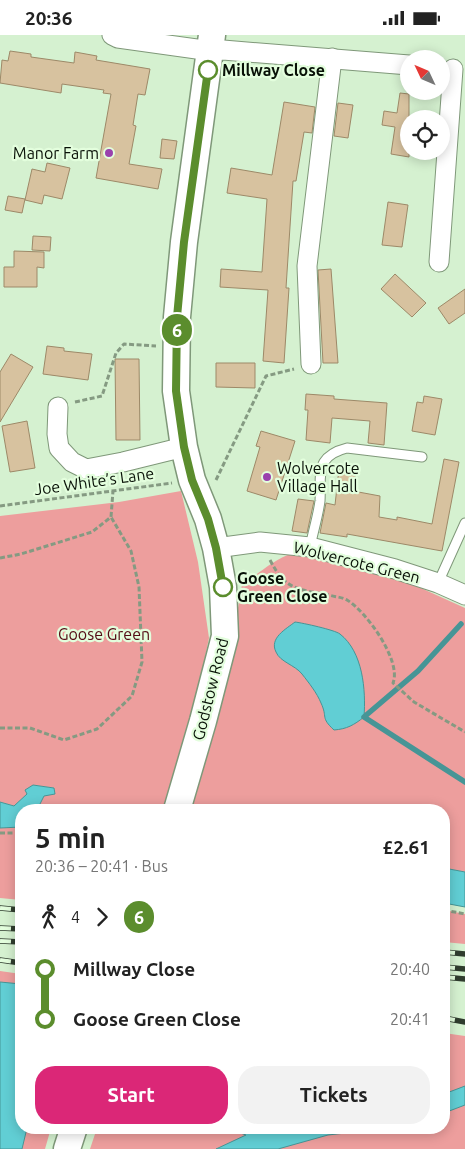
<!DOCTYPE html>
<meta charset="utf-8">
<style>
body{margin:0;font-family:Ubuntu,sans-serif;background:#f2f2f2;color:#222;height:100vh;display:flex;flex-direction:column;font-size:19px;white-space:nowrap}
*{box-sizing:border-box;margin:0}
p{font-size:16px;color:#767676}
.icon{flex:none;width:28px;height:28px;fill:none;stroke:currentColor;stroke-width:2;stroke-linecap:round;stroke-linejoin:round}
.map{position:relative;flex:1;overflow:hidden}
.details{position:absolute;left:15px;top:769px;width:435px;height:330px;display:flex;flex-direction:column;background:#fff;border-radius:20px;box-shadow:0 2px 12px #0003}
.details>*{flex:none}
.badge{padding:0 10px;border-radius:16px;font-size:18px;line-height:32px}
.needle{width:32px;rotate:314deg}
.buttons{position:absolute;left:400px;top:15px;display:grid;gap:10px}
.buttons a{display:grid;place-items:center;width:50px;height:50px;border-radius:50%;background:#fff;box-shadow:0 2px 12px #0003;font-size:25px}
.map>.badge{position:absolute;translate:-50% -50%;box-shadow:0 0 0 2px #fff}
.legs{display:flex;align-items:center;gap:8px;height:55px;padding:0 20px;font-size:16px}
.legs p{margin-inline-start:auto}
.summary{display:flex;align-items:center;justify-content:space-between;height:85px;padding:0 20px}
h1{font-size:28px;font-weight:600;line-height:38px}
.primary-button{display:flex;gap:10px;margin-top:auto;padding:10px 20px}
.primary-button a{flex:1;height:58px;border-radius:20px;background:#db2777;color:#fff;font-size:20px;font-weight:600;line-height:58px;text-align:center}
.primary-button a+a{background:#f2f2f2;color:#222}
ul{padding:0 20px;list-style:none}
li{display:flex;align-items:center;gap:18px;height:50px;font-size:19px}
li i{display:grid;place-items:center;width:8px;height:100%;margin:0 6px;background:currentColor}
li i::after{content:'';width:12px;height:12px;margin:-6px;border:4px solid;border-radius:50%;background:#fff}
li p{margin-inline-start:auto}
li:first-child i{background:linear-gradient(#0000 50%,currentColor 0)}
li:last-child i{background:linear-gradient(currentColor 50%,#0000 0)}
.status{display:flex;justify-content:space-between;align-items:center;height:35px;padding:0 25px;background:#fff;direction:ltr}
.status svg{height:14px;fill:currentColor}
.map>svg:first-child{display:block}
</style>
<div class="status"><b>20:36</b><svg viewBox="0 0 49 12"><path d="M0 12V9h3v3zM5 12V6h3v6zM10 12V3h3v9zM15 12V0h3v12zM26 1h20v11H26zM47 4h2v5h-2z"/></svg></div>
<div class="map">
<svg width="465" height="1114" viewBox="0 0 465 1114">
<rect width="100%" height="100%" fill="#d5f1d0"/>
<g fill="#ed9e9d">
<polygon points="181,456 198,527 209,603 172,775 37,775 44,761 54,753 33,750 27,759 14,771 0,767 0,481 119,467"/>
<path d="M293 518 401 544 465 573V837L444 833V775H183L232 607 242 550C258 539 274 524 293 518Z"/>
<polygon points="21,792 21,865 0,863 0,793"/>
<polygon points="444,875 465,879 465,909 444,907"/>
<polygon points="0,936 21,939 21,1092 51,1093 45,1114 0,1114"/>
<polygon points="444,998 465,1001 465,1114 90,1114 97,1093 444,1092"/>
</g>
<g fill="#61ced4" stroke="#469596">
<path d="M295 587C303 588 335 595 340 599 363 617 366 655 364 682 354 690 347 694 334 695 320 682 328 683 321 668 317 658 309 648 302 639 295 630 280 627 276 617 269 603 286 594 295 587Z"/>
<polygon points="33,750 54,753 55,759 44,761 37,775 21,775 21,792 0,793 0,767 14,771 27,759 25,755"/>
<polygon points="444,833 465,837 465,872 444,868"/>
<polygon points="0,947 21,949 21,1092 27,1093 22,1114 0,1114"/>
<polygon points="465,1051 465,1070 444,1078 444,1059"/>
<polygon points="226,1093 226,1092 389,1093 328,1100 278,1114 216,1114 246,1100"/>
</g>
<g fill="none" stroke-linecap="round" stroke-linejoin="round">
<polyline stroke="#469596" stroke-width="5.5" points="461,589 418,636 364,682 465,747"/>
</g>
<g fill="#d7c29f" stroke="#9d8968">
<polygon points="10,16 31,19 31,22 74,28 75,17 97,21 96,25 150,34 145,60 138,59 133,90 136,91 129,129 162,134 158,154 96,143 111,59 103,58 104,55 62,49 61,58 0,48 2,25 8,26"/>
<polygon points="400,58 409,59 409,122 391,119 395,92 382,90 384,76 397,78"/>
<polygon points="284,67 315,72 312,98 304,97 296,146 293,146 286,253 289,253 284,328 263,326 268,255 220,252 221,234 262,237 267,164 227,158 231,133 272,140"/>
<polygon points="338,68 353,70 348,103 334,101"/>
<polygon points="162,104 177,106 174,124 160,123"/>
<polygon points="47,128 70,133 62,164 44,160 42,169 25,165 32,134 45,137"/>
<polygon points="8,161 25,164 22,178 5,175"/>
<polygon points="388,167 408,170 402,212 382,210"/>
<polygon points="33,201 51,202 50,216 32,215"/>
<polygon points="14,216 44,217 44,233 37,232 37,252 4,252 4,232 14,232"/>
<polygon points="331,234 338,328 323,328 318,235"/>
<polygon points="395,239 426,268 412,282 381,254"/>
<polygon points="465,254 465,278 449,289 438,273"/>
<polygon points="47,311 64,313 64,316 92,319 88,345 43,339"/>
<polygon points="11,319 33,332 0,387 0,337"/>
<polygon points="115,324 139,324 140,405 116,405"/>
<polygon points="216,328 255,328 255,353 216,352"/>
<polygon points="306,359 334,361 334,364 387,368 384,410 368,408 370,386 332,383 330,408 306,405 308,375 305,375"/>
<polygon points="424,361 442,364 435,400 412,396 417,367 423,368"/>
<polygon points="27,386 35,433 10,437 2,391"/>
<polygon points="261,396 295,406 276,465 247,456 260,412 256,411"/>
<polygon points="444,424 459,427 442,516 347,499 347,502 320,498 326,468 335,470 339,434 356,436 353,456 380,461 379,482 397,485 397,482 432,489"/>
<polygon points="298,464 314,466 307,498 292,496"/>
</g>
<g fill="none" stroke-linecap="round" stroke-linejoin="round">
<defs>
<g id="lane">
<path d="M310 512C313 497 318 481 320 466 321 455 318 437 324 427 329 419 339 415 347 413L422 422"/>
<polyline points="438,548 465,488"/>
</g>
<g id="street">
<polyline points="112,0 118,3 211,16 223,15 409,30"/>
<polyline points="439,227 453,34"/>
<polyline points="311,329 307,231 332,23"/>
<polyline points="58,372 57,399 59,413 72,427 86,434 123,427 184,412"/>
<polyline points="216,513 260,507 310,512 395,534 438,548 465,560"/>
</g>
<g id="secondary">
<polyline points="177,775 203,686 225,601 223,552 216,513 208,484 192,445 184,412 176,356 177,282 184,207 212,0"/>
<polyline points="67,1114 74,1092"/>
</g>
</defs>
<use href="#lane" stroke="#7f9879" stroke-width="11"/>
<use href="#street" stroke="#7f9879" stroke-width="21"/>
<use href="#secondary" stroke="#7f9879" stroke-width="29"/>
<g stroke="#859a82" stroke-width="3" stroke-dasharray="5 2.5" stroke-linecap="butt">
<polyline points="75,367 102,361 116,318 124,309 156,311"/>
<polyline points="216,445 266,341 294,334"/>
<polyline points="0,471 172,448"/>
<polyline points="0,523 21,519 92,497 111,482 113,456"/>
<path d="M270 525C286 556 298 554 329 560 335 562 342 562 347 565 366 576 402 626 393 648L414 667 465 697"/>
<polyline points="0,693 30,693 64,705 97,694 132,661 142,627 139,552 131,516 111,482"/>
<polyline points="0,798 21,798"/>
<polyline points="444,875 465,879"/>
</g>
<use href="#lane" stroke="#fff" stroke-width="9"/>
<use href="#street" stroke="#fff" stroke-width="19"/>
<use href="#secondary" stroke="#fff" stroke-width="26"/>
<defs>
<g id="rail">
<polyline points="0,873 21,875"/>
<polyline points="0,893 21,894"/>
<polyline points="0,906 21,907"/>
<polyline points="444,917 465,919"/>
<polyline points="0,925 21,928"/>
<polyline points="444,932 465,934"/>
<polyline points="444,942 465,944"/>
<polyline points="444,983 465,987"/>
</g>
</defs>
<use href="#rail" stroke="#2f3c2e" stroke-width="5.5"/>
<use href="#rail" stroke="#e3fedd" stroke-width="4" stroke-dasharray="11" stroke-linecap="butt"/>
</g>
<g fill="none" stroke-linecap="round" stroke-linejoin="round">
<defs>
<polyline id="line-1" points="208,35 184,207 177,282 176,356 184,412 192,445 208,484 216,513 223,552"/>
</defs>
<use href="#line-1" stroke="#fff" stroke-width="11"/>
<use href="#line-1" stroke="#5b8d2d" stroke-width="8"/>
</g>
<g fill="#fff" stroke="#5b8d2d" stroke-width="2.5">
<circle cx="208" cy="35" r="9"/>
<circle cx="223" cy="552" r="9"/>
</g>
<g fill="#9a41ad" stroke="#e3fedd" stroke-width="2">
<circle cx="109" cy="118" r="5"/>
<circle cx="267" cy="442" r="5"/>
</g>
<g text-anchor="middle" stroke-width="4.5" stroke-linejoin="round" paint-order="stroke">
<g font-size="16" font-weight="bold" fill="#081107" stroke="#e3fedd" text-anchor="start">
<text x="222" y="41">Millway Close</text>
<text x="237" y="549">Goose<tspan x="237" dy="18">Green Close</tspan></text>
</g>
<g font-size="16" fill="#081107" stroke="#e3fedd" text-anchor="end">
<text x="99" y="124">Manor Farm</text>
<text x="277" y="439" text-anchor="start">Wolvercote<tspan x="277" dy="18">Village Hall</tspan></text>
</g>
<g font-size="16" fill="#081107" stroke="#e3fedd">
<text transform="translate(94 446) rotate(-8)" y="6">Joe White’s Lane</text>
<text transform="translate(357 527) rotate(14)" y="6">Wolvercote Green</text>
<text transform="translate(210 654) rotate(-76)" y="6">Godstow Road</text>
</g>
<g font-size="16" fill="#550c15" stroke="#e3fedd">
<text x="104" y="605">Goose Green</text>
</g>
</g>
</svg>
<div class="buttons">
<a><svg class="needle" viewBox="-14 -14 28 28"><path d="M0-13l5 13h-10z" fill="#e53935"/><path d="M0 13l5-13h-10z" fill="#767676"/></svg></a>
<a><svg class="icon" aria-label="locate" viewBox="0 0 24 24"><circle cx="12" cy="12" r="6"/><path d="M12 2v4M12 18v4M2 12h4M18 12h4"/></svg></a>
</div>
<b class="badge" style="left:177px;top:295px;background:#5b8d2d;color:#fff">6</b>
<section class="details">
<div class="summary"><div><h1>5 min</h1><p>20:36 – 20:41 · Bus</p></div><b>£2.61</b></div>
<div class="legs"><svg class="icon" aria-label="walk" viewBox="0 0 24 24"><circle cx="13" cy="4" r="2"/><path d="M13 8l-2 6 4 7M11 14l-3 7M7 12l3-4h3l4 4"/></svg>4<svg class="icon" aria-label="forward" viewBox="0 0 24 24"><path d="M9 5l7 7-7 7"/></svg><b class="badge" style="background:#5b8d2d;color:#fff">6</b></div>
<ul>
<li><i style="color:#5b8d2d"></i><b>Millway Close</b><p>20:40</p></li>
<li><i style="color:#5b8d2d"></i><b>Goose Green Close</b><p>20:41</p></li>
</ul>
<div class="primary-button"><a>Start</a><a>Tickets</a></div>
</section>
</div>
